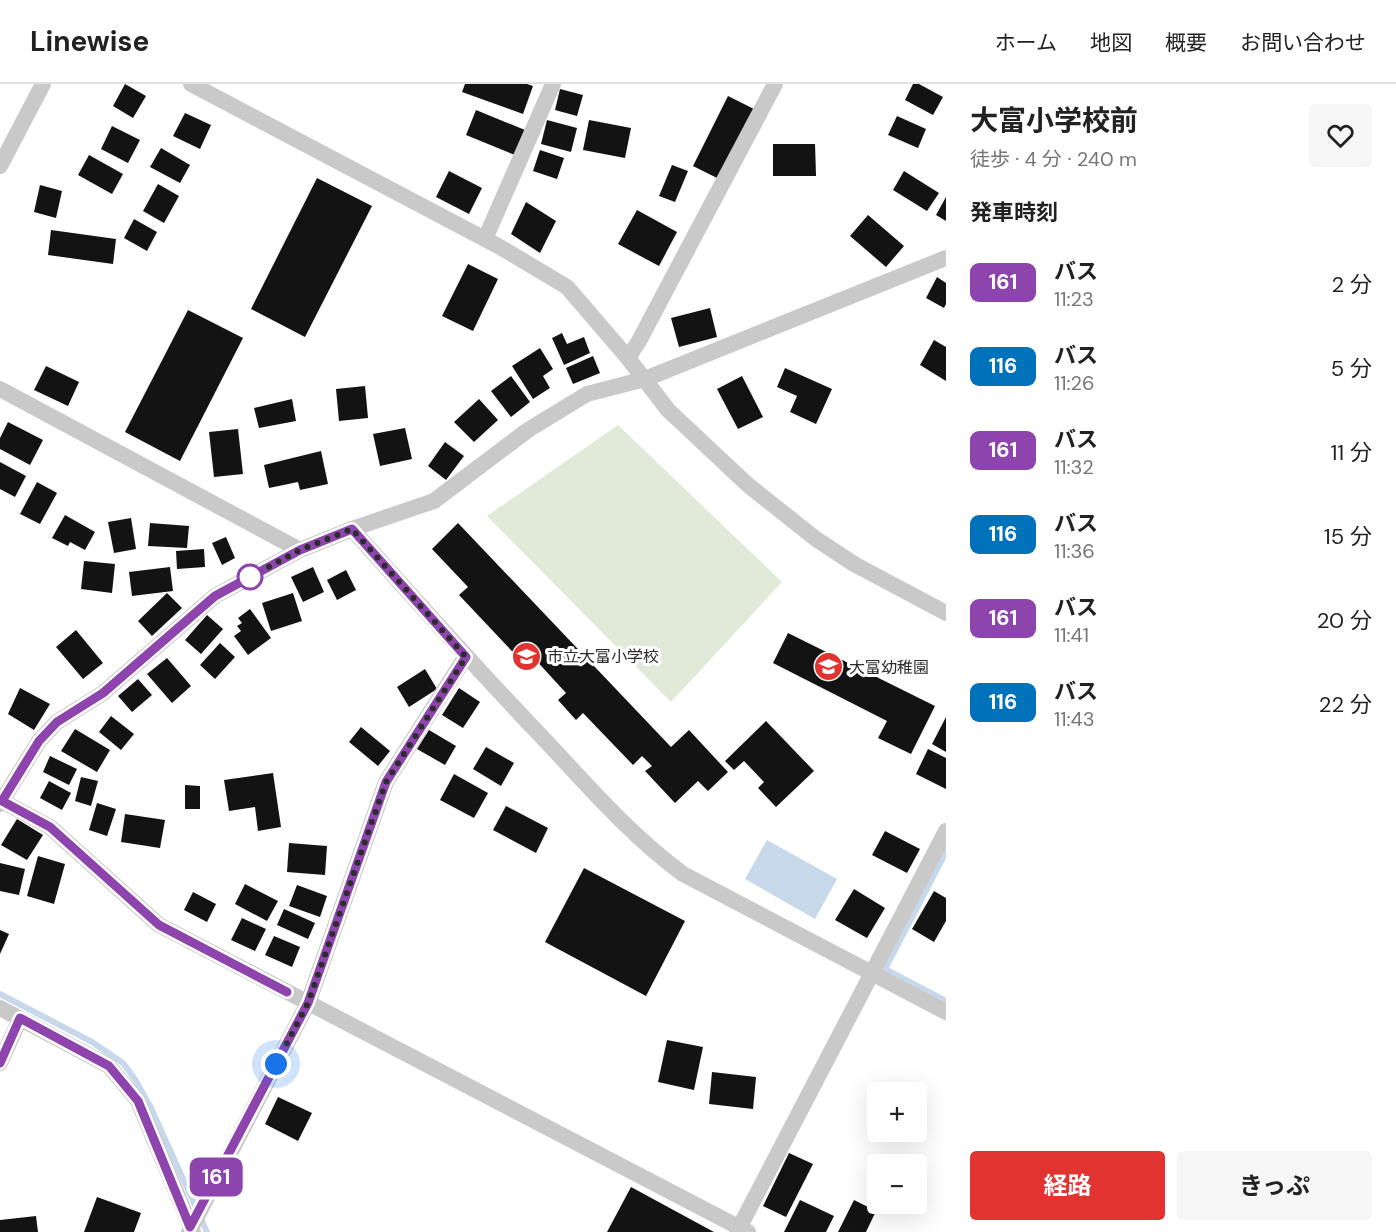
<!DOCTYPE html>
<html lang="ja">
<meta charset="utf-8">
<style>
body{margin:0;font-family:"DM Sans","Noto Sans JP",sans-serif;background:#f6f6f6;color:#222;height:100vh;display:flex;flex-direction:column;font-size:22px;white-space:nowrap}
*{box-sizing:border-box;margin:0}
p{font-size:20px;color:#767676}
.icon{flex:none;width:33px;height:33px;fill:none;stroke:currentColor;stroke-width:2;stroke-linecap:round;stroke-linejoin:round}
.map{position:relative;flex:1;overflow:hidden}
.drawer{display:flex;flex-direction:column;background:#fff;width:450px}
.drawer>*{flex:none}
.badge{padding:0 12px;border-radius:9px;font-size:21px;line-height:39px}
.fabs{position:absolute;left:867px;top:998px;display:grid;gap:12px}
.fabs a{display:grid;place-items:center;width:60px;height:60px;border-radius:6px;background:#fff;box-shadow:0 6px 24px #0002;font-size:30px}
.you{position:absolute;width:30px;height:30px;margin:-15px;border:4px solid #fff;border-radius:50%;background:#1a73e8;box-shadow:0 0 0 9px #1a73e833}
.map>.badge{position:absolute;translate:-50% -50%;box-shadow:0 0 0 3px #fff}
h2{padding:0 24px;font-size:22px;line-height:54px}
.round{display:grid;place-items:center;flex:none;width:63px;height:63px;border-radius:6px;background:#f6f6f6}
.headline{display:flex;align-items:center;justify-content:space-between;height:102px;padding:0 24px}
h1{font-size:28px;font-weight:700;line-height:45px}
.action{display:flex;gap:12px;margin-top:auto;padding:12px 24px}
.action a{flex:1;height:69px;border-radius:6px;background:#e13430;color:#fff;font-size:24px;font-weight:700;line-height:69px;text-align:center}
.action a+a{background:#f6f6f6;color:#222}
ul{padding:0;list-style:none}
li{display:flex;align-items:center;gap:18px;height:84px;padding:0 24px}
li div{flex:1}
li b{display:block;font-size:22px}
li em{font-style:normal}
li .badge{min-width:66px;font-weight:700;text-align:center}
header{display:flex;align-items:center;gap:36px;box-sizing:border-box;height:84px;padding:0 30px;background:#fff;border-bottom:2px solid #e0e0e0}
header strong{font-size:28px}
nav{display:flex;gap:33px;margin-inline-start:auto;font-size:21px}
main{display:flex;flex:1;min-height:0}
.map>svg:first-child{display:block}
</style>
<header>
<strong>Linewise</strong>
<nav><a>ホーム</a><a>地図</a><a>概要</a><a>お問い合わせ</a></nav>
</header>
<main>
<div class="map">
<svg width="946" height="1148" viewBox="0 0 946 1148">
<rect width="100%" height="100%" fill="#fff"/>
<polygon fill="#e1ead9" points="618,341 782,498 671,618 487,432"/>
<polygon fill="#c6d8ea" points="767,756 837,795 815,835 745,795"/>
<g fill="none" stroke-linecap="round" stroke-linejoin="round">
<g stroke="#c6d8ea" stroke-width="6">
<polyline points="946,768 885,885 946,917"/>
<polyline points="0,910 92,958 123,979 136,997 151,1024 207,1148"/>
</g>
</g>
<g fill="#131313">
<polygon points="125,0 146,12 133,34 113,22"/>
<polygon points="465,0 527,0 533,2 523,30 462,8"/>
<polygon points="913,0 919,0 943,13 933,31 905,16"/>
<polygon points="560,5 583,11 577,32 555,26"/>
<polygon points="728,12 754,25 719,95 693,82"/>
<polygon points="476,26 525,46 515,71 466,51"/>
<polygon points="185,29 211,41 200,65 173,52"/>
<polygon points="897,32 926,45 918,64 888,51"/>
<polygon points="547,36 577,44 571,68 541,60"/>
<polygon points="589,36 631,44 625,74 583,66"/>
<polygon points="112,42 140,56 128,79 101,65"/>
<polygon points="773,60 815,60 816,92 773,92"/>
<polygon points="161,64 190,81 180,99 150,83"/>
<polygon points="540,66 564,74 557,95 533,87"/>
<polygon points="89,71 123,90 112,110 78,91"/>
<polygon points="672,81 688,87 675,118 659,112"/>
<polygon points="449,87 482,104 469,130 436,113"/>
<polygon points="904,87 939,109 927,127 893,106"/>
<polygon points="317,94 372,122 305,253 251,225"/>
<polygon points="158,100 179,112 164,139 143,127"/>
<polygon points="40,101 62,107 56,134 34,128"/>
<polygon points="946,113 946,137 936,131"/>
<polygon points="526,118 556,137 540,169 511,150"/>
<polygon points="637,126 677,148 659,182 618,160"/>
<polygon points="868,131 904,162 886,183 850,152"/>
<polygon points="134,135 157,148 147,167 124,154"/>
<polygon points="51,146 116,155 113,180 48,171"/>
<polygon points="468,180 498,195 473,247 442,232"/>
<polygon points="937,193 946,199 946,220 944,224 926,214"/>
<polygon points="710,224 717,253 679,263 671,234"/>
<polygon points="188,226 243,254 180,377 125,348"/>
<polygon points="562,249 567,260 584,253 590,269 564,281 552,254"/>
<polygon points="934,256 946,263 946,297 920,281"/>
<polygon points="540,264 553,285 543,292 550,304 533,315 512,282"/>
<polygon points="593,272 600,289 573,300 566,284"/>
<polygon points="46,282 79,298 68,322 34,306"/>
<polygon points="785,284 832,305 816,340 790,328 797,312 777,303"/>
<polygon points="511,292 530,318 511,333 491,307"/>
<polygon points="742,292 763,333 738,345 717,305"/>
<polygon points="365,302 368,334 339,337 336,305"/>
<polygon points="292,315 296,337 259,344 254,324"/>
<polygon points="479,315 498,336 474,358 454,338"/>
<polygon points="8,338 43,356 30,381 0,365 0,354"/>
<polygon points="405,344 412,375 380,382 373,350"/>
<polygon points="238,345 243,390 214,393 209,348"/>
<polygon points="445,358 464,372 446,396 428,382"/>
<polygon points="321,367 328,400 300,406 298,398 269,404 264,381"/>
<polygon points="0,378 26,392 15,413 0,405"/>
<polygon points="37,398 57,409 40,440 20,430"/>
<polygon points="65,431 95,448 85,466 70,458 68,462 52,454"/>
<polygon points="131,434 136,465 114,469 108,438"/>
<polygon points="150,439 189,442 187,464 148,462"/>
<polygon points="458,439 671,663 689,646 728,688 708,707 698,697 675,719 645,687 652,682 642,672 633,681 583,629 576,636 558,616 566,609 533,573 525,581 459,511 468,503 432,465"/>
<polygon points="226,453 235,474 222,481 212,459"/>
<polygon points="204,465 205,483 177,485 176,467"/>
<polygon points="84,477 115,480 112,509 81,505"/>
<polygon points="170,483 173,507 132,512 129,488"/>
<polygon points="313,483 324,508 303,518 291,493"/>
<polygon points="346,486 356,506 337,516 327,496"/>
<polygon points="167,509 182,524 152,552 138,537"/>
<polygon points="293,509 302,537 271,547 262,519"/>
<polygon points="250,525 271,554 248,571 234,552 241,547 237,542 242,539 238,534"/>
<polygon points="207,531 223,545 201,570 185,556"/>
<polygon points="76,546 103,579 83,595 56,563"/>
<polygon points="788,549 935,622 911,670 878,654 887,637 773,579"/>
<polygon points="220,559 235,573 215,595 200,581"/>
<polygon points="167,574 191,602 172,619 147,590"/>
<polygon points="425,585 437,605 409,623 397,603"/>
<polygon points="138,595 152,611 132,628 118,612"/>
<polygon points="20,604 50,620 34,646 8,630"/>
<polygon points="459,604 480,618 463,644 442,631"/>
<polygon points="111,632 134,650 121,666 99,648"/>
<polygon points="946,633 946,668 932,660"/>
<polygon points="766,637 814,687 776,723 758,704 764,698 744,677 734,686 725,677"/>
<polygon points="361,643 390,667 378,682 349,658"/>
<polygon points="75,645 110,666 97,688 61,667"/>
<polygon points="429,646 456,662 445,681 417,665"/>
<polygon points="486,663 514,679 501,702 473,685"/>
<polygon points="928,665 946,674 946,705 916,690"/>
<polygon points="50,672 77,685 69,701 43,688"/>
<polygon points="273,689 281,743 258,747 255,723 229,727 224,696"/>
<polygon points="454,690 488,709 474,734 440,716"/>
<polygon points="81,693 98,697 91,722 75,717"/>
<polygon points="49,697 71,709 62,726 40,714"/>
<polygon points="185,701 200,702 200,725 185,725"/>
<polygon points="97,719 116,725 107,752 89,746"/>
<polygon points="506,722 548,744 536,769 493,746"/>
<polygon points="125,730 165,736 160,764 121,758"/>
<polygon points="17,735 43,751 27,776 1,761"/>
<polygon points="885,747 920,765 907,789 872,771"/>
<polygon points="289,759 327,762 325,791 287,788"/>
<polygon points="38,772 65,780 54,820 27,812"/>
<polygon points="0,779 25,785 19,811 0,807"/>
<polygon points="584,784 685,837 646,912 545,858"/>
<polygon points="245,800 278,817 267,837 235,820"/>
<polygon points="297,801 327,812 320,833 289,822"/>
<polygon points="854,805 885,824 867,854 835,836"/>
<polygon points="934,807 946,814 946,837 934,858 912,845"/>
<polygon points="193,808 216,820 207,838 184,826"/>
<polygon points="284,825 315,839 308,855 277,841"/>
<polygon points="242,834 266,845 255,867 231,856"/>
<polygon points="0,846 9,850 0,870"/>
<polygon points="274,852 300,863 292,883 265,871"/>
<polygon points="667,956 703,963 694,1006 658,998"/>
<polygon points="712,988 756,993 753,1025 709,1020"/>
<polygon points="278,1013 312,1029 298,1057 265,1040"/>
<polygon points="789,1069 813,1080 786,1133 763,1122"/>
<polygon points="631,1103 714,1148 607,1148"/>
<polygon points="97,1113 141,1129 134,1148 84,1148"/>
<polygon points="800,1116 834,1132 826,1148 784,1148"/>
<polygon points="854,1116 876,1127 866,1148 838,1148"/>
<polygon points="36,1132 38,1148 0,1148 0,1136"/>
</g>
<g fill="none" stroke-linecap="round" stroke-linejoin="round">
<g stroke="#c9c9c9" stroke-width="16">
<polyline points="191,0 500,163 567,203 628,274 668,326 748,401 816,455 854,480 946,529"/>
<polyline points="0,82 43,0"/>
<polyline points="485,155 553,0"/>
<polyline points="628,274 639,257 775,0"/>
<polyline points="0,305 300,466"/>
<path d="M352 445C415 516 478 586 543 654 588 702 630 751 683 790L946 928"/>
<polyline points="0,716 50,743 159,841 748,1148"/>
<polyline points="0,720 39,657 57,638 103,609 215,512 300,466 352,445 434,417 528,346 587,310 645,295 946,174"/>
<polyline points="0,924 109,982 138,1017 193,1148"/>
<polyline points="0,979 20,935"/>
<polyline points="189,1148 308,919 386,698 466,572"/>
<polyline points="737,1148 946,747"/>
</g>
</g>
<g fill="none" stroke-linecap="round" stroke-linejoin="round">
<defs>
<polyline id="line" points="0,979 20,934 109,982 138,1017 190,1143 308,919 386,698 466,573 352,445 300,466 215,512 103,609 57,638 39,657 2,717 50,743 159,841 287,908"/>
</defs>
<use href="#line" stroke="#fff" stroke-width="14"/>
<use href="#line" stroke="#8e44ad" stroke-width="9"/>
<polyline stroke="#2c2c2c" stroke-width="6" stroke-dasharray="0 10.8" points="250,493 300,466 352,445 466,573 386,698 308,919 276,980"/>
</g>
<defs>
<symbol id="school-disc" viewBox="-11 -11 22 22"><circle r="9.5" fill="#e13430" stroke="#fff"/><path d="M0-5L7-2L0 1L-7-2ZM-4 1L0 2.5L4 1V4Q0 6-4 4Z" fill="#fff"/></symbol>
</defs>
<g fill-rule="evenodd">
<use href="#school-disc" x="510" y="556" width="33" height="33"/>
<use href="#school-disc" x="812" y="566" width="33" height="33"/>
</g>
<circle fill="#fff" stroke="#8e44ad" stroke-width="3" cx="250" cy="493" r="12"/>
<g text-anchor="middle" stroke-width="6" stroke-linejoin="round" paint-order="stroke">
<g font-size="16" fill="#2c2c2c" stroke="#fff" text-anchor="start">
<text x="547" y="578">市立大富小学校</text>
<text x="849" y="589">大富幼稚園</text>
</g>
</g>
</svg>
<div class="fabs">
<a>+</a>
<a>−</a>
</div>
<div class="you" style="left:276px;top:980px"></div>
<b class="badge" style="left:216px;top:1093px;background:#8e44ad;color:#fff">161</b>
</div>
<section class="drawer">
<div class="headline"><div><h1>大富小学校前</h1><p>徒歩 · 4 分 · 240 m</p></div><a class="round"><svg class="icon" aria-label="heart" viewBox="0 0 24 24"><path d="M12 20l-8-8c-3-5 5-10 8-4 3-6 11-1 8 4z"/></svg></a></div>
<h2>発車時刻</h2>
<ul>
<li><span class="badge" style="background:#8e44ad;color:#fff">161</span><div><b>バス</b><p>11:23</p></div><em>2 分</em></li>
<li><span class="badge" style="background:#0072bc;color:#fff">116</span><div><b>バス</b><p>11:26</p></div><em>5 分</em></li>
<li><span class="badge" style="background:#8e44ad;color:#fff">161</span><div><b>バス</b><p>11:32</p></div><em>11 分</em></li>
<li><span class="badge" style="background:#0072bc;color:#fff">116</span><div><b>バス</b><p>11:36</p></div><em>15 分</em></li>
<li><span class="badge" style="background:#8e44ad;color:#fff">161</span><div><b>バス</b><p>11:41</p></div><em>20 分</em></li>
<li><span class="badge" style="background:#0072bc;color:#fff">116</span><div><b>バス</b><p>11:43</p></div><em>22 分</em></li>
</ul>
<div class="action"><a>経路</a><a>きっぷ</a></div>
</section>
</main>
